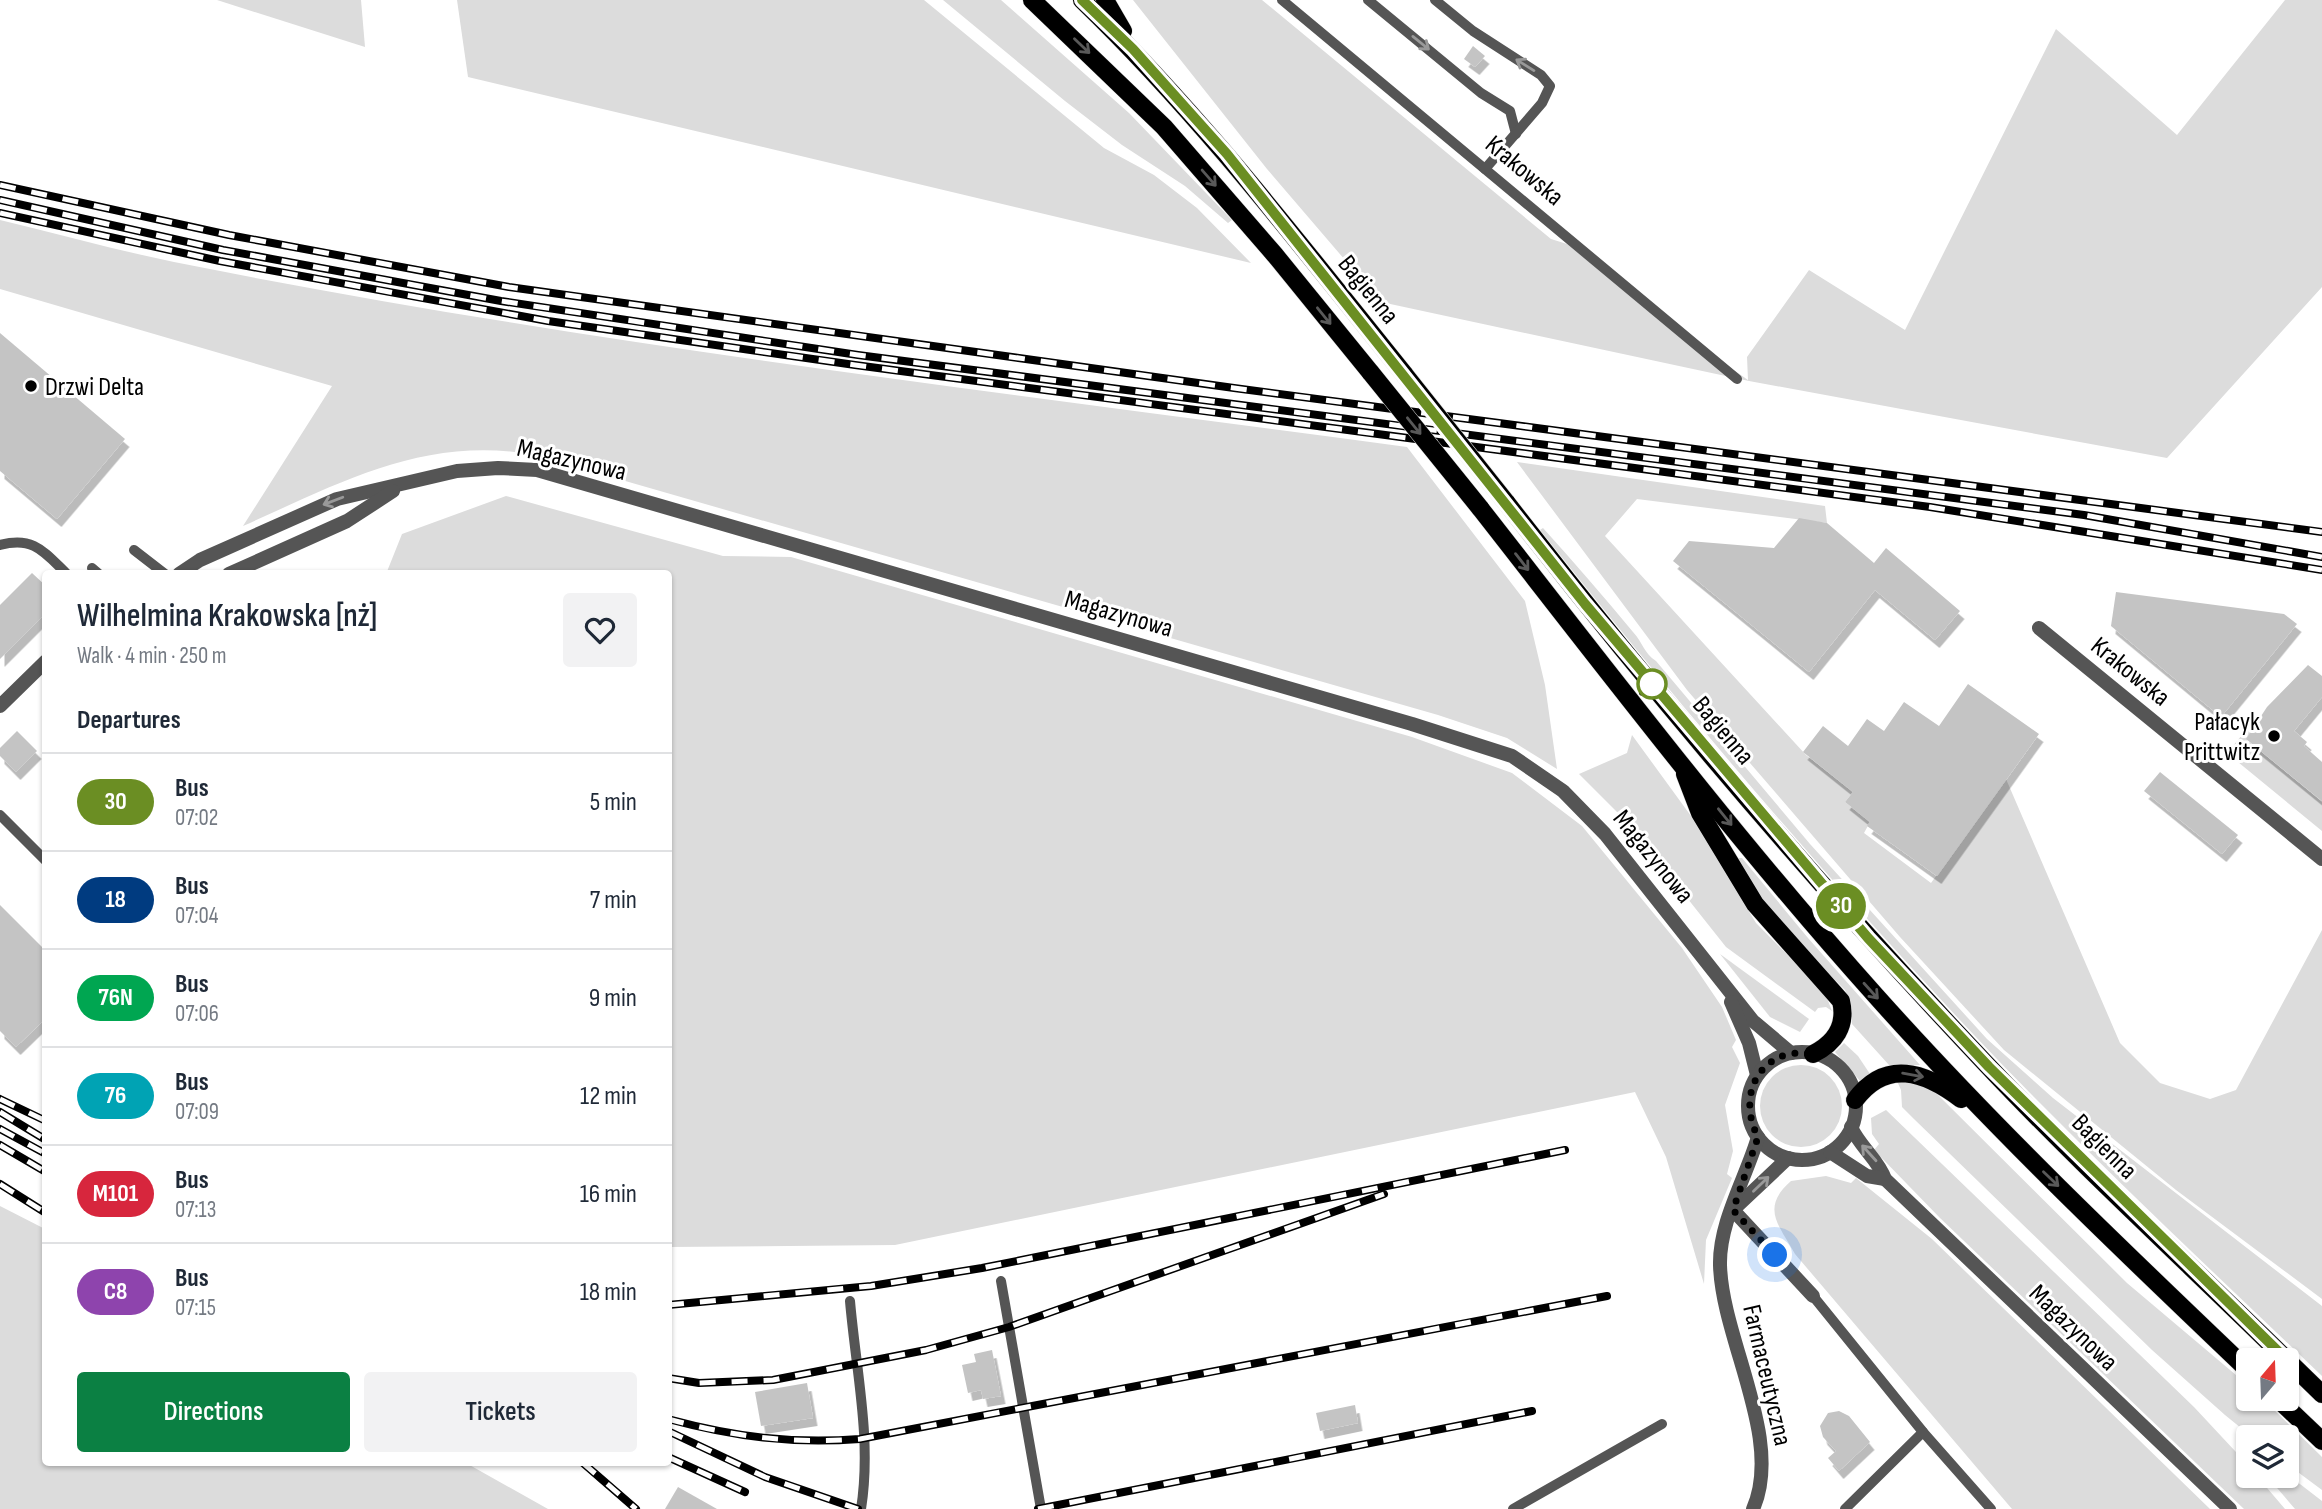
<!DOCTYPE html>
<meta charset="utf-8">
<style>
body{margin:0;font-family:"Sofia Sans Condensed",sans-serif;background:#f2f2f3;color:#1f2937;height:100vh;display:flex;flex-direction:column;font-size:26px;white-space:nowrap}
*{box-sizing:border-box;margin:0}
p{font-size:23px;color:#747a83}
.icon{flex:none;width:38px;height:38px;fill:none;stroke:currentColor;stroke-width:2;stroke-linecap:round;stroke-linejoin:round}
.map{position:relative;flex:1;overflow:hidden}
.side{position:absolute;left:42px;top:570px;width:630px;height:896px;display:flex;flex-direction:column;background:#fff;border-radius:7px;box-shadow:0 2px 5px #0004}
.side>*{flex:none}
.badge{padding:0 14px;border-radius:23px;font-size:24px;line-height:46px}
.needle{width:46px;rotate:19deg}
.controls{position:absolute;left:2236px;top:1348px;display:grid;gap:14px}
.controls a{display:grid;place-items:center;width:63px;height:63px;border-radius:7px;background:#fff;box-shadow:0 2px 5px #0004;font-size:35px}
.you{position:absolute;width:35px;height:35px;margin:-18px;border:5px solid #fff;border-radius:50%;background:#1a73e8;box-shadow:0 0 0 10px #1a73e833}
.map>.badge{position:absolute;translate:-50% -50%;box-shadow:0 0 0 4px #fff}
h2{padding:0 35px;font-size:26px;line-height:63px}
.round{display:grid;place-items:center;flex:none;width:74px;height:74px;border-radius:7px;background:#f2f2f3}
.head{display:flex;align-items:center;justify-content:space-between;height:119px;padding:0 35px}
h1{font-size:33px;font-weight:600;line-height:52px}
.cta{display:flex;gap:14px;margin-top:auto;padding:14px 35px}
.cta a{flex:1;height:80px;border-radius:7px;background:#0b8043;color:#fff;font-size:28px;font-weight:600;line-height:80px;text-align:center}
.cta a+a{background:#f2f2f3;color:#1f2937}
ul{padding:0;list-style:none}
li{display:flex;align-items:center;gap:21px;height:98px;padding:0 35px;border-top:2px solid #e0e1e3}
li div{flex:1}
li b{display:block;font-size:26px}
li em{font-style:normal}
li .badge{min-width:77px;font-weight:700;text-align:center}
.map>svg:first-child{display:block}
</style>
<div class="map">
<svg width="2322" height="1509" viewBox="0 0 2322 1509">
<defs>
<filter id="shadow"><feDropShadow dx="4.5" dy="8" stdDeviation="0" flood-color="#0004"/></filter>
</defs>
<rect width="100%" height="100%" fill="#fff"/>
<g fill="#dcdcdc">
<polygon points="217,0 361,0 365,47"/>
<polygon points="457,0 924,0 1104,148 1154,175 1197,208 1251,263 468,77"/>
<polygon points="943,0 1001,0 1129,113 1232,220 1228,223 1185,186 1122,145 1065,101"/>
<polygon points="1133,0 1262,0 1551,239 1567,244 1655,315 1748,380 1747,357 1809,270 1905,330 2056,29 2177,135 2285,0 2322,0 2322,287 2167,458 1749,381 1381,302 1267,169"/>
<path d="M0 220C58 234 116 250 174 262 582 344 995 391 1407 447L1525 601 1545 685 1557 769 1507 738 1438 715 535 455C425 435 340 483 243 526L332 386 0 289Z"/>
<polygon points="1517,462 1825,506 1827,523 1637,499 1605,536 1806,755 1853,792 1845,802 1870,822 1864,833 1931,883 2006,779 2120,1043 2160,1083 2210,1099 2236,1090 2322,930 2322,1299 2176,1190 2004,1050 1900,937 1687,690"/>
<polygon points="506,496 723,556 791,557 1412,737 1512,773 1582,826 1682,948 1722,1007 1736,1040 1732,1047 1740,1063 1725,1105 1733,1151 1727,1174 1732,1178 1706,1240 1704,1284 1666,1157 1635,1092 895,1245 669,1247 668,574 386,574 402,534"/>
<path d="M1543 528C1574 562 1604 597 1633 632 1643 643 1644 653 1656 661L1810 844 1987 1039 2053 1098 2322 1306V1376C2205 1264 2086 1153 1974 1035 1822 874 1678 704 1540 530Z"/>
<polygon points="2247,729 2252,733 2247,740 2322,802 2322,831 2227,753"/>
<polygon points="1632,735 1691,816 1756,923 1825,993 1832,1011 1826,1007 1818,1008 1815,1012 1726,947 1626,821 1579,774 1627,753"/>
<polygon points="1738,858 1742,858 1808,938 1920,1065 1889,1065 1852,1024 1852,1009 1845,990 1775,920"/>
<polygon points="1720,954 1809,1019 1800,1032 1770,1017"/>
<polygon points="1844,1043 1858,1056 1870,1074 1861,1082 1835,1052"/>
<circle cx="1801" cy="1106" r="41"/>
<polygon points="1907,1080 1931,1088 2127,1283 2249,1386 2249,1398 2262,1398 2322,1457 2322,1490 2287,1464 2287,1437 2252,1437 2225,1415 2152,1350 1914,1119 1902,1107 1901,1090 1897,1081"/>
<polygon points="1886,1110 2194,1407 2249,1466 2249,1475 2256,1475 2285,1509 2244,1509 1940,1218 1874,1150 1879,1144 1872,1134 1871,1118"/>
<path d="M1826 1176 1851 1183 1856 1178 1932 1239 2210 1509H2012L1795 1254C1779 1225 1760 1208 1791 1181Z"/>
<polygon points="0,1206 45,1229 46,1463 466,1463 548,1509 0,1509"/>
<polygon points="2287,1474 2322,1501 2322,1509 2295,1509 2266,1475"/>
</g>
<g fill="#c4c4c4" filter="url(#shadow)">
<polygon points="1473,46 1485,56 1475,67 1464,59"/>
<polygon points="0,333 125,439 57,519 0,471"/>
<polygon points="1799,518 1827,523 1874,563 1886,548 1960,611 1935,640 1875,590 1809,672 1673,561 1689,541 1774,548"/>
<polygon points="32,573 46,586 46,613 0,659 0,605"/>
<polygon points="2116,592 2284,614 2297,624 2221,717 2111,626"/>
<polygon points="2308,665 2322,676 2322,697 2294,731 2307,742 2304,746 2322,762 2322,801 2246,739 2267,707"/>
<polygon points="1968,684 2039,734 1937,876 1867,826 1870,822 1845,802 1853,792 1803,752 1823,726 1848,746 1867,719 1884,731 1904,702 1939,726"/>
<polygon points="17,731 37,751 16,772 0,756 0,748"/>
<polygon points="2160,772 2238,835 2222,854 2144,791"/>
<polygon points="0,905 46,951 46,1018 16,1047 0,1031"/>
<polygon points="992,1350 1001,1396 983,1399 981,1390 968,1393 962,1365 976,1362 974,1354"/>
<polygon points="807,1383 813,1418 761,1426 755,1392"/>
<polygon points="1355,1405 1358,1423 1320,1431 1316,1413"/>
<polygon points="1839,1411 1849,1416 1870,1442 1839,1471 1828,1458 1836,1451 1823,1437 1820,1426 1828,1413"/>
<polygon points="678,1487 717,1509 665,1509"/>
</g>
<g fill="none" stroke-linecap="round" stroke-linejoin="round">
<defs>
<g id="primary">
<polyline points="1032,0 1164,127 1275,255 1371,373"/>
<path d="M1082 0C1201 115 1301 246 1405 375"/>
<polyline points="1105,0 1123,31"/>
<path d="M1506 502C1657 697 1818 886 1987 1065 2083 1167 2187 1262 2287 1360"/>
<path d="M1480 508C1609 673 1736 840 1876 996 1993 1127 2121 1249 2249 1371"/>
<path d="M1685 774 1700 813 1755 904 1841 1001C1847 1026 1835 1043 1813 1054"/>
<path d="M1855 1100C1886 1058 1925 1072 1961 1099"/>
<polyline points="2287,1360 2322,1394"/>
<polyline points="2277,1398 2322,1441"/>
</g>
</defs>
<use href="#primary" stroke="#dbdbdb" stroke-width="19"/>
<g stroke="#555" stroke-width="10">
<polyline points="1282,0 1737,379"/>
<polyline points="1368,0 1481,93 1510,111 1516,134"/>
<polyline points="1435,0 1473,31 1541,75 1550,86 1542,103 1485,169"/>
<path d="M0 545C34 536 44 552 67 574"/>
<polyline points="134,550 165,574"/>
<polyline points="92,568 99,574"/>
<polyline points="0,815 46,861"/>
<polyline points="1001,1281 1041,1509"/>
<polyline points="1813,1296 1923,1432"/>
<path d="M850 1301C856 1371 872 1440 861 1509"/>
<polyline points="1513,1509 1662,1424"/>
<polyline points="1845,1509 1923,1432 1991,1509"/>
</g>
<g stroke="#555" stroke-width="14">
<polyline points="179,574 200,560 337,499 457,471 498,468 537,470 1412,724 1512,756 1563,791 1605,834 1753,1021 1791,1053"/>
<polyline points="229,574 347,521 393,491"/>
<polyline points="2039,628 2322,859"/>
<polyline points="0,706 46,661"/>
<polyline points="1731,1002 1749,1043 1757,1075"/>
<circle cx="1802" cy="1106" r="54"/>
<path d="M1851 1127C1860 1147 1878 1159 1885 1179L2230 1509"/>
<polyline points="1830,1152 1867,1176 1885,1179"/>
<polyline points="1734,1209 1788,1158"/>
<polyline points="1733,1210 1813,1296"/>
<path d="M1753 1509C1784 1439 1722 1340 1720 1265 1719 1222 1746 1178 1758 1137"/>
</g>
<use href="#primary" stroke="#000" stroke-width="18"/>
<defs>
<g id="rail">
<polyline points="0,185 229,235 509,287 1234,388 2322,532"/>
<polyline points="0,200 223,250 501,301 858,355 2084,515 2322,557"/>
<polyline points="0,213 220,261 548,321 855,365 1930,507 2322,570"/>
<polyline points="0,1099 46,1121"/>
<polyline points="0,1112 46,1140"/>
<polyline points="0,1129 46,1154"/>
<polyline points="0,1145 46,1172"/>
<polyline points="0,1184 46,1213"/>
<polyline points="668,1305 871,1286 982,1268 1565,1150"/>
<polyline points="668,1378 699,1383 773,1380 926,1350 1009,1327 1384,1194"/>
<path d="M668 1419C735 1437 791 1444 860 1439L1607 1296"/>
<polyline points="668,1431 765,1477 858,1509"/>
<polyline points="668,1457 745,1492"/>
<polyline points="583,1463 636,1509"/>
<polyline points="1038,1509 1532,1411"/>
</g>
</defs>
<use href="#rail" stroke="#000" stroke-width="8"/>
<use href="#rail" stroke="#fff" stroke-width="5" stroke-dasharray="16" stroke-linecap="butt"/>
<defs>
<g id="primary-bridge">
<polyline points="1371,373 1480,508"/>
<polyline points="1405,375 1506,502"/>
</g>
</defs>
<use href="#primary-bridge" stroke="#dbdbdb" stroke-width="19" stroke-linecap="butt"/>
<use href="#primary-bridge" stroke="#000" stroke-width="18"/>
</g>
<defs><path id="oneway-shaft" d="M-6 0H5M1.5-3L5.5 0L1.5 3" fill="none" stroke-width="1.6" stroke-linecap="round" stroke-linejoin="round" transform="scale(1.75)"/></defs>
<g stroke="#999">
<use href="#oneway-shaft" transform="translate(1421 43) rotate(39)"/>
<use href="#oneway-shaft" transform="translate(1525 65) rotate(-148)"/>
<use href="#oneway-shaft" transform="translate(333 501) rotate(159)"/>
<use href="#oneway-shaft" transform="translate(1869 1153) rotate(-132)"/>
<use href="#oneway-shaft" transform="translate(1761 1184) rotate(-44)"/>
</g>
<g stroke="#595959">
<use href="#oneway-shaft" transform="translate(1082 46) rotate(44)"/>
<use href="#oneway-shaft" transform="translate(1209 178) rotate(49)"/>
<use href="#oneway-shaft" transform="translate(1324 316) rotate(51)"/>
<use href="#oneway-shaft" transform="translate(1414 426) rotate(51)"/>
<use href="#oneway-shaft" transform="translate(1522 562) rotate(52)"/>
<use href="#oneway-shaft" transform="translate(1725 817) rotate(51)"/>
<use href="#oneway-shaft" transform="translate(1871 991) rotate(48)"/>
<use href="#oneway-shaft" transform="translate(1913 1075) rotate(10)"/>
<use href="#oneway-shaft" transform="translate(2051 1179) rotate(44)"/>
</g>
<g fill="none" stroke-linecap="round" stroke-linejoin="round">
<defs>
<polyline id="line" points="1082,0 1133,49 1227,154 1585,604 1868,938 1989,1067 2287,1360"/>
</defs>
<use href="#line" stroke="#fff" stroke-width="16"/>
<use href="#line" stroke="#6b8e23" stroke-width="10"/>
<path stroke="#000" stroke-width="7" stroke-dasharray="0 12.6" d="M1652 684 1632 701 1682 764 1700 813 1755 904 1836 994C1849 1016 1841 1044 1816 1053 1807 1055 1797 1052 1789 1054 1750 1064 1741 1105 1758 1137L1733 1210 1775 1255"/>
</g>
<g fill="#000" stroke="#fff" stroke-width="2.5">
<circle cx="31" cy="386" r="7"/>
<circle cx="2274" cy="736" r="7"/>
</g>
<circle fill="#fff" stroke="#6b8e23" stroke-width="3.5" cx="1652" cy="684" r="14"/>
<g text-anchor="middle" stroke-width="6" stroke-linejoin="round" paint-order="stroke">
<g font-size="26" fill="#000" stroke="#fff">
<text transform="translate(1525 170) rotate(40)" y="9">Krakowska</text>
<text transform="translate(1369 289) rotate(51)" y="9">Bagienna</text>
<text transform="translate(572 459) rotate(13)" y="9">Magazynowa</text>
<text transform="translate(1119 613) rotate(16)" y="9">Magazynowa</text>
<text transform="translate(2131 671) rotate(39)" y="9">Krakowska</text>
<text transform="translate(1724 730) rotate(50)" y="9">Bagienna</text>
<text transform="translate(1654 856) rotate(51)" y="9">Magazynowa</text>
<text transform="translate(2105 1146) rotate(45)" y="9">Bagienna</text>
<text transform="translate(2074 1327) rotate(44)" y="9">Magazynowa</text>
<text transform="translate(1768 1375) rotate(77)" y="9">Farmaceutyczna</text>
</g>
<g font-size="26" fill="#000" stroke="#fff" text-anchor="start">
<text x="45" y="395">Drzwi Delta</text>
<text x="2260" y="730" text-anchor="end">Pałacyk<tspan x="2260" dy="30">Prittwitz</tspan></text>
</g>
</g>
</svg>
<div class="controls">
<a><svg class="needle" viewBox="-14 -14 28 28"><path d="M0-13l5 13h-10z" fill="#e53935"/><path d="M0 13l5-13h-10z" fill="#747a83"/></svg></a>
<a><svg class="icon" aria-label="layers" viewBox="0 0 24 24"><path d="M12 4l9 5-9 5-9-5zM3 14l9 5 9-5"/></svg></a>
</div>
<div class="you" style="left:1775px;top:1255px"></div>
<b class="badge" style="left:1841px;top:906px;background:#6b8e23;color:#fff">30</b>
<section class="side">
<div class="head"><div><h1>Wilhelmina Krakowska [nż]</h1><p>Walk · 4 min · 250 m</p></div><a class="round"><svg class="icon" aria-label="heart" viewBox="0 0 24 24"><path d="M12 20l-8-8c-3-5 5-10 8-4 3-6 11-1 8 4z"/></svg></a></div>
<h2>Departures</h2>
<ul>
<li><span class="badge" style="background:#6b8e23;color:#fff">30</span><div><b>Bus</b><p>07:02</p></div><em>5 min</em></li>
<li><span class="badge" style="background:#003b80;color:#fff">18</span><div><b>Bus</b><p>07:04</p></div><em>7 min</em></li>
<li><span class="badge" style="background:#00a651;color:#fff">76N</span><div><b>Bus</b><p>07:06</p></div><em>9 min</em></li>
<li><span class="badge" style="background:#00a3b4;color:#fff">76</span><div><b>Bus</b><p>07:09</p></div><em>12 min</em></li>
<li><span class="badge" style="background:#d7263d;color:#fff">M101</span><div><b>Bus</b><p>07:13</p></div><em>16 min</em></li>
<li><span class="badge" style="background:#8e44ad;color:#fff">C8</span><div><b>Bus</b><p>07:15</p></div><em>18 min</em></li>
</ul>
<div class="cta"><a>Directions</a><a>Tickets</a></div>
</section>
</div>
